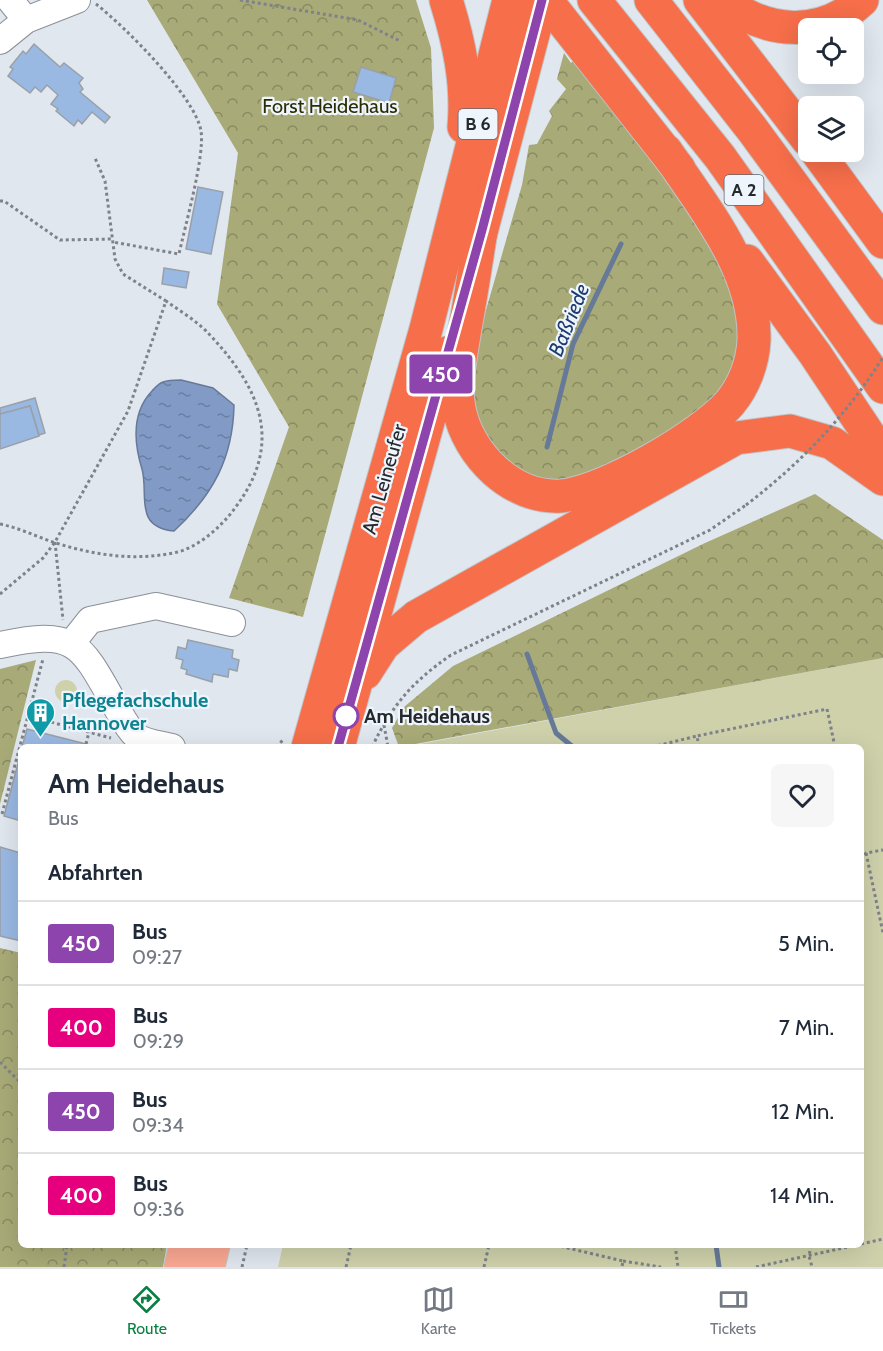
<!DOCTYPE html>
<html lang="de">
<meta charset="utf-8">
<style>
body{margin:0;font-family:Cabin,sans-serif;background:#f6f6f7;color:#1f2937;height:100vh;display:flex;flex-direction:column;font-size:22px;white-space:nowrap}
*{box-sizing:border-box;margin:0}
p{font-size:20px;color:#747a83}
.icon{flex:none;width:33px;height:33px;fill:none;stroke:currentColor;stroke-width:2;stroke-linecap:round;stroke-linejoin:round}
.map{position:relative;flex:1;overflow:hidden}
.panel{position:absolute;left:18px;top:744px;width:846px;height:504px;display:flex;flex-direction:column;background:#fff;border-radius:9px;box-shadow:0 6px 24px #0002}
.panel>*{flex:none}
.badge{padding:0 12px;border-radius:4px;font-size:21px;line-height:39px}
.controls{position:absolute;left:798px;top:18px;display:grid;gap:12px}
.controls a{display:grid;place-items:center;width:66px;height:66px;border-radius:9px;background:#fff;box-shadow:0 6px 24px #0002;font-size:30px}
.map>.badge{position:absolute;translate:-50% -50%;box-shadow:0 0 0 3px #fff}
h2{padding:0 30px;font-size:22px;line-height:54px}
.round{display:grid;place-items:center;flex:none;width:63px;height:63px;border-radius:9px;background:#f6f6f7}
.overview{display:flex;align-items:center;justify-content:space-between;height:102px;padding:0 30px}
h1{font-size:28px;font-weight:700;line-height:45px}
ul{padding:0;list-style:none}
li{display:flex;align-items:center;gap:18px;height:84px;padding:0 30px;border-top:2px solid #e0e1e3}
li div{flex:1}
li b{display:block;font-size:22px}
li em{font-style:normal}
li .badge{min-width:66px;font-weight:700;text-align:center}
.dock{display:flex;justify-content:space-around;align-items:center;height:84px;border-top:2px solid #e0e1e3;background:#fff;font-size:16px;color:#747a83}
.dock a{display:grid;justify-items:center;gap:3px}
.dock .on{color:#0b8043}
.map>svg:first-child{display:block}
</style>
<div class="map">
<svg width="883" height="1267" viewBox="0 0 883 1267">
<defs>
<pattern id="forest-crowns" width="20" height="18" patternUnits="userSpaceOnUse" patternTransform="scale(1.5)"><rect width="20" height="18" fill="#a8aa77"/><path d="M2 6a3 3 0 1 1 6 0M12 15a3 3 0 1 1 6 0" fill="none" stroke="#898a62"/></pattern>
<pattern id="water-ripples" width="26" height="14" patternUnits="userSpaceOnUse" patternTransform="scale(1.5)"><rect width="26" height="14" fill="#829bc6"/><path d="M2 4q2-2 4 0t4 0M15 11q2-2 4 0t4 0" fill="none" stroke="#6a7ea1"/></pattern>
</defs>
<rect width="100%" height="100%" fill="#e1e7ef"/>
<g fill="#ced1aa">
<polygon points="883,658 883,1267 278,1267 283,1245 861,1245 861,747 404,747"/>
<circle cx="66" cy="691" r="11"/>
</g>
<g fill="url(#forest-crowns)">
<polygon points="147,0 416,0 431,48 434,128 303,617 229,598 289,427 217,304 238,153"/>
<path d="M564 53 571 63 578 57 726 256 743 357C730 375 719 397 704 413 692 426 668 435 653 444 638 454 619 469 602 474 517 500 468 444 471 362L522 185 529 145 537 144 552 116 549 111 566 89 557 79Z"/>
<polygon points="815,494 883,540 883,658 399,747 392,728 404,707 453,666 705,543"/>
<polygon points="36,660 0,804 0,669"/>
<polygon points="0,948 21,953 21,1245 167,1245 163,1267 0,1267"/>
</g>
<path fill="url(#water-ripples)" stroke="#667998" stroke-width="1.5" d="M181 380 213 388 234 405C233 458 213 495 174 531 133 527 149 494 142 469 134 443 131 413 152 391 155 388 159 383 163 382 168 380 176 380 181 380Z"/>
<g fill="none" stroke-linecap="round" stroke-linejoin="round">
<g stroke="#667998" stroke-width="5">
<polyline points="547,447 573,344 621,244"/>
<polyline points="527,654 556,733 573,747"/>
<polyline points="716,1245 719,1267"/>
</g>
</g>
<g fill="#99b8e2" stroke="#9aa0a8" stroke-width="1.5">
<polygon points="34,44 60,67 64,63 83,78 79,83 83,89 80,92 110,117 105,123 92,112 82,124 78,120 74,126 56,111 58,109 51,104 58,95 47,85 41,92 35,87 30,93 8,76 13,69 10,67 23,51 26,54"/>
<polygon points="361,67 396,78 389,103 353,92"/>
<polygon points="198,187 223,192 211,254 186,249"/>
<polygon points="164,268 189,272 186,288 162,284"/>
<polygon points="35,398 45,433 39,435 30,406 0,415 0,408"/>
<polygon points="30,406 39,436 0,449 0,414"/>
<polygon points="188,640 233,650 232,658 239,660 237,671 229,669 228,677 213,674 212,682 186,674 187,670 181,668 183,660 176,658 178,647 186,649"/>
<polygon points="27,729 86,744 96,747 22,747"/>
<polygon points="21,752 21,821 4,816"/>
<polygon points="0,847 21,853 21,941 0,936"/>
</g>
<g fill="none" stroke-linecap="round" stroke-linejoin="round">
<defs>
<g id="minor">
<polyline points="10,0 26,20"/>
<polyline points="0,41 26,20 77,0"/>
<polyline points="71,644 90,620 156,606 232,623"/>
<path d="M0 645C75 629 80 642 115 705 121 715 127 728 136 736 145 743 161 744 172 747"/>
</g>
<g id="major">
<polyline points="181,1267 186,1245"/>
<polyline points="208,1267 213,1245"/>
</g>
<g id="highway">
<path d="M446 0C459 42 468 83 464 127"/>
<polyline points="546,0 679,169"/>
<polyline points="594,0 720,157 883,387"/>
<polyline points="651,0 752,129 883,308"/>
<polyline points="700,0 808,140"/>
<path d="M723 0C765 34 821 39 862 0"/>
<polyline points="817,152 883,242"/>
<path d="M481 230C476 263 471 296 465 328 461 355 454 382 459 409 468 455 512 499 561 496 605 492 701 436 730 403 744 386 753 363 754 340 756 269 703 207 666 151"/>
<polyline points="476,251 542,0"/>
<polyline points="747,261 815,354 883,456"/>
<polyline points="365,673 383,645 416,617 736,438 790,431 832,443 883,479"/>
<polyline points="308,747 426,329 509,0"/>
<polyline points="338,747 447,353"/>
</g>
</defs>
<use href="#minor" stroke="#8b9098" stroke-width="28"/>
<use href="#major" stroke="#c2c3c4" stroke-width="35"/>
<use href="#highway" stroke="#c2c3c4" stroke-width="35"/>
<g stroke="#7f8389" stroke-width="3" stroke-dasharray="3 3" stroke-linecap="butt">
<polyline points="240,0 358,20 400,41"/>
<path d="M96 4C124 26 195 96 201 131 205 156 185 226 179 254L113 242"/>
<polyline points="0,201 4,201 60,240 113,239"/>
<path d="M0 524C20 528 37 537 56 543 94 555 133 561 173 553 197 549 221 527 235 508 284 443 261 389 209 334 197 321 180 311 166 301"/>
<polyline points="55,542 63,620"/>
<polyline points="0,594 43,558 55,542 128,411 166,301 123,274 115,259 105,181 95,158"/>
<polyline points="28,716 111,738"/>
<polyline points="384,725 388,747"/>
<polyline points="86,744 89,732"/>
<polyline points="276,747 284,739"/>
<path d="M372 747C393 704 412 682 451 655L710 530 746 505"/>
<polyline points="652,747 697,736"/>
<polyline points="699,747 697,736 827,709 835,747"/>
<polyline points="2,814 43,659"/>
<polyline points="866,853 883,933"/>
<polyline points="861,860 866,853 883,850"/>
<polyline points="0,1062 21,1083"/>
<polyline points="861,1244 883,1239"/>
<polyline points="555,1245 623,1261 622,1267"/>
<polyline points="675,1245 678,1267"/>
<polyline points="811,1245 809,1256 812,1267"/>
<polyline points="623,1261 661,1267"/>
<polyline points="64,1267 67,1245"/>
<polyline points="242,1267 247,1245"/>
<polyline points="346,1267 351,1245"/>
<polyline points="484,1267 489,1245"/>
<polyline points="756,1267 857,1245"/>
</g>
<use href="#minor" stroke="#fff" stroke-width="26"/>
<use href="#major" stroke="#faa892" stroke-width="33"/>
<use href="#highway" stroke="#f66e4a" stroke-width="33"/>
<path stroke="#7f8389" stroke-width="3" stroke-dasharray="3 3" stroke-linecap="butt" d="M746 505C801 463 847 415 883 357"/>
</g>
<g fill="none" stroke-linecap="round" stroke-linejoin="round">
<defs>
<polyline id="line" points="338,747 482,230 542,0"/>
</defs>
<use href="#line" stroke="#fff" stroke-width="14"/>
<use href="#line" stroke="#8e44ad" stroke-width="9"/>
</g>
<defs>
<symbol id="building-pin" viewBox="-11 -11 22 30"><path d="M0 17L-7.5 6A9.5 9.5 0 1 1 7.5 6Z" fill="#0f9aa8" stroke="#eef5fd"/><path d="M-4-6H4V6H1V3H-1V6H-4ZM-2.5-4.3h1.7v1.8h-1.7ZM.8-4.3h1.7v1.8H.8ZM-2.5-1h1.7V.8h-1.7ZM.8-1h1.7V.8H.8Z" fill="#fff"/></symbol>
</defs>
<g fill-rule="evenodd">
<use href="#building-pin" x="24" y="696" width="33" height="45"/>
</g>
<circle fill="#fff" stroke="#8e44ad" stroke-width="3" cx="346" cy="716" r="12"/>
<g text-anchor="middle" stroke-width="4.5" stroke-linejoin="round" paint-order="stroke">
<g fill="#eef5fd" stroke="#62666b" stroke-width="1.5">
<rect x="458.5" y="109" width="39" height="30" rx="4.5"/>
<rect x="724.5" y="175" width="39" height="30" rx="4.5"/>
</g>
<g font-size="18" font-weight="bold" fill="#26292c">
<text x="478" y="130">B 6</text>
<text x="744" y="196">A 2</text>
</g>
<g font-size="20" fill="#2d2d03" stroke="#eef5fd">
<text x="330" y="113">Forst Heidehaus</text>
</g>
<g font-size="20" fill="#26292c" stroke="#eef5fd">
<text transform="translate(384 479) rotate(-74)" y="7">Am Leineufer</text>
</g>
<g font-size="20" font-weight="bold" fill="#0d838f" stroke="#eef5fd" text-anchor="start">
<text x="62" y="707">Pflegefachschule<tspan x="62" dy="23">Hannover</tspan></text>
</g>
<g font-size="20" font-weight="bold" fill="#26292c" stroke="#eef5fd" text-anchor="start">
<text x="364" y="723">Am Heidehaus</text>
</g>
<g font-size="21" font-style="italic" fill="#1e3c71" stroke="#eef5fd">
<text transform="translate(569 320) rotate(-68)" y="7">Baßriede</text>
</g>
</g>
</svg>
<div class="controls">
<a><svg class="icon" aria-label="locate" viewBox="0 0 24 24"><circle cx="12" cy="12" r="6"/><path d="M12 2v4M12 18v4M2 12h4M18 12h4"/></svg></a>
<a><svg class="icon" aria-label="layers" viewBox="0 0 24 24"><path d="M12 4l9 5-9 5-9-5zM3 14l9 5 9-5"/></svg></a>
</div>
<b class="badge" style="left:441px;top:374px;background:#8e44ad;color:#fff">450</b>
<section class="panel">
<div class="overview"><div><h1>Am Heidehaus</h1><p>Bus</p></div><a class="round"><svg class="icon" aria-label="heart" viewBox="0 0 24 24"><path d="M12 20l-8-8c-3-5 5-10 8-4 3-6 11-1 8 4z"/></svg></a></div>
<h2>Abfahrten</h2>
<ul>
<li><span class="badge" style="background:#8e44ad;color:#fff">450</span><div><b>Bus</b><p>09:27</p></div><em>5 Min.</em></li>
<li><span class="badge" style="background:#e6007e;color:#fff">400</span><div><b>Bus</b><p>09:29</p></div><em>7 Min.</em></li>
<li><span class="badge" style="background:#8e44ad;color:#fff">450</span><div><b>Bus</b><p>09:34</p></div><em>12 Min.</em></li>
<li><span class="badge" style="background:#e6007e;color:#fff">400</span><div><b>Bus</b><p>09:36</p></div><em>14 Min.</em></li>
</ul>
</section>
</div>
<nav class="dock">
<a class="on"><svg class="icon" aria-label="directions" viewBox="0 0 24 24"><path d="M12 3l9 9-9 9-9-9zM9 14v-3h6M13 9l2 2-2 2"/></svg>Route</a>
<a><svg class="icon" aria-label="map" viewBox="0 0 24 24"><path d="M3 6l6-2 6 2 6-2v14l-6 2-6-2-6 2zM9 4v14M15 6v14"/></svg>Karte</a>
<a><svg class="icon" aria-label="tickets" viewBox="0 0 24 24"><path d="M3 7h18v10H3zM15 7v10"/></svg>Tickets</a>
</nav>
